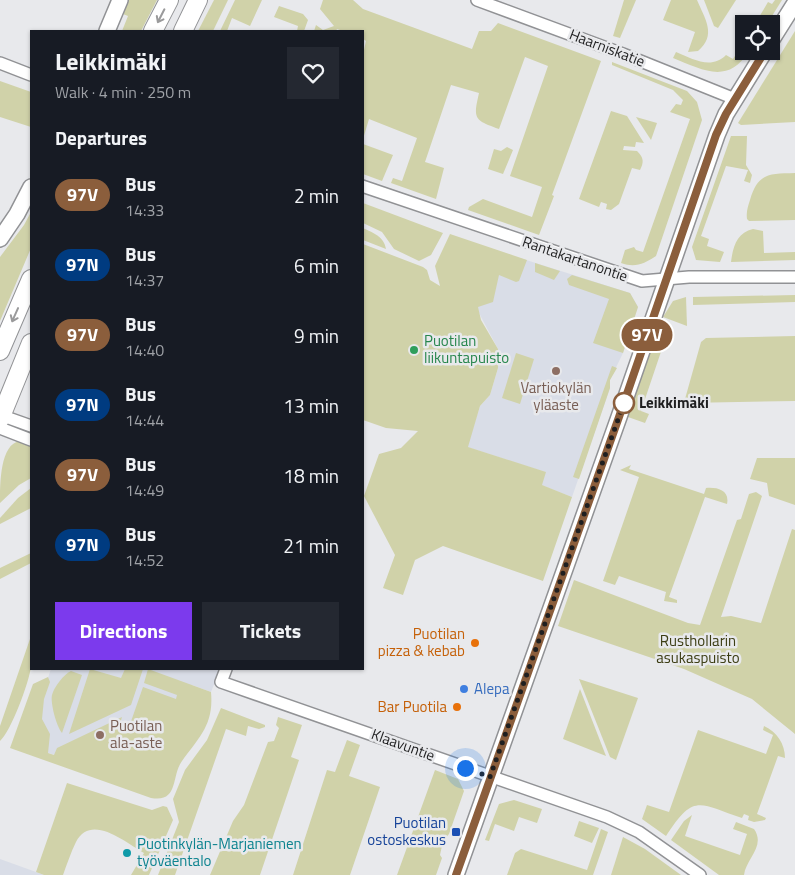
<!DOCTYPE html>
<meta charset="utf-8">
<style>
body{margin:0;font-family:"Titillium Web",sans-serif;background:#242831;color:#f1f3f6;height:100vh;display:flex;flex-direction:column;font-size:19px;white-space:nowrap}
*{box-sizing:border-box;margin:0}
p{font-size:16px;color:#9ea1a6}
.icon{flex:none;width:28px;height:28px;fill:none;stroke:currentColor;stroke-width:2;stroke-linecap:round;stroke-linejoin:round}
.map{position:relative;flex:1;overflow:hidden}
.details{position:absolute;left:30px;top:30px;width:334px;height:640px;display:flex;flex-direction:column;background:#171b24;border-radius:0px;box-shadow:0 1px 4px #0004}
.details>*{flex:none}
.badge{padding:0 10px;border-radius:16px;font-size:18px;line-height:32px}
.fabs{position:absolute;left:735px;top:15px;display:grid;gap:10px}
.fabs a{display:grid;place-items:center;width:45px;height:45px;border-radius:0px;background:#171b24;box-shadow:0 1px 4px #0004;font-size:25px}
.you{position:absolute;width:25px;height:25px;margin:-12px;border:4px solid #fff;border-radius:50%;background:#1a73e8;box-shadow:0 0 0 8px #1a73e833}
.map>.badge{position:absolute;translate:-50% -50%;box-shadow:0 0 0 2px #fff}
h2{padding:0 25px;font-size:19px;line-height:45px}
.round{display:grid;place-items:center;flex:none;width:52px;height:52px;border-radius:0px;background:#242831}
.summary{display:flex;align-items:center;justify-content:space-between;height:85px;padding:0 25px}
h1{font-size:24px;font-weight:700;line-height:38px}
.button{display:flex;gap:10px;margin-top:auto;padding:10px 25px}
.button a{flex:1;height:58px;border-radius:0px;background:#7c3aed;color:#fff;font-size:20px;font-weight:700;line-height:58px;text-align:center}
.button a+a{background:#242831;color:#f1f3f6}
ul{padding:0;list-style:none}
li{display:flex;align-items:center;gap:15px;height:70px;padding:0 25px}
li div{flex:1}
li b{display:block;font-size:19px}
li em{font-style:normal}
li .badge{min-width:55px;font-weight:700;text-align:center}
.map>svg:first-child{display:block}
</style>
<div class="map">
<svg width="795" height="875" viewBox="0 0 795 875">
<rect width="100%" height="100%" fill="#e8e9ec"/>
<g fill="#d9dde7">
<polygon points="520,258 630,293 638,307 623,353 610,380 610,388 572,497 541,485 545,472 467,447 480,406 490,395 498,368 498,349 459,275"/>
<polygon points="51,669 220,669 211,692 192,685 152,788 25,745"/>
<polygon points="0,859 36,872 44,875 0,875"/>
</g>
<g fill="#d0d2a9">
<polygon points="128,0 157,0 141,31 122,31 128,16 123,14"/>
<polygon points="214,0 228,0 213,31 198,31"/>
<polygon points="235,0 262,0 250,26 232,18 227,31 220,31"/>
<path d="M323 0H353L363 9 472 49 479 31H491L498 23 601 61 552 195 554 196 539 235 468 210 469 207 483 199 532 217 542 187 510 176 548 66 525 57 499 129C474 120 473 119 479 93L451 85 425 162 444 168 436 199 391 183 393 178 402 181 417 138 369 119 363 139 362 59 366 41 363 39 362 31H343L337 29 336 31H314L316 25 323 30 334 26 320 9Z"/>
<polygon points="624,0 636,0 620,38 613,36"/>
<path d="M671 0H697C705 19 717 35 698 51L688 52 695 32 663 20Z"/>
<polygon points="704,0 736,0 718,28 714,26"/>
<polygon points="775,0 782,0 767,24 755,24 768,2 772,4"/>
<polygon points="279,6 303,14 308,20 304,31 297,31 298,26 274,17"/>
<polygon points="795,31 795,122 741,125 738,123"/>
<path d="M744 42V51H749C728 85 703 70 673 58L676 52C693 59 711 70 726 55L733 59Z"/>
<path d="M612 62 687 91 697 102 702 120 656 256C644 264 635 268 621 263L625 250 634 247 636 250 643 252 690 119 670 112 676 104 681 105 683 100 673 90 612 65Z"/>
<polygon points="0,81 31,92 31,127 0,117"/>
<path d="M611 111 627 116 644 143 636 142 635 147 624 146 623 150 637 151C644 158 644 162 640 170L632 168 619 204 611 210 606 209 607 204 601 202 599 207 579 199Z"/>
<polygon points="636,117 657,123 651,140"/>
<polygon points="731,136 747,136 746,165 752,175 750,183 744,181 748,170 726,166 701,236 709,239 707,246 724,252 720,262 696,260 692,247"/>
<polygon points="363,144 393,155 382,181 363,174"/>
<polygon points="507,147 513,150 503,174 488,169 494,149 501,151"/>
<path d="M795 173V220L749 221 747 219C746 212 748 206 750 200 758 172 770 174 795 173Z"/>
<polygon points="363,203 443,233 431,255 419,261 394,249 382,232 363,223"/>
<polygon points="31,212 31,248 0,321 0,257 24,225"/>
<path d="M363 228C373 233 384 236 386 249L363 240Z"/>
<path d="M753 229 763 231 764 253 795 252V260L731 262C733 246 737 233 753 229Z"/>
<polygon points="450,234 527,260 519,281 516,282 499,275 493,302 478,307 481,320 498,349 498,368 490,395 480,406 468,447 546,472 542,485 572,497 543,581 443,546 415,560 403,595 383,588 395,555 364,496 379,454 401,448 418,431 386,428 363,420 363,244 423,267 427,270 430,280 440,286 435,266"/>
<polygon points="535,263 560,271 554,280 535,272"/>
<polygon points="572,275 630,293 638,307 623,353 593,343 609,299 569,285 567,279"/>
<polygon points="795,295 795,302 693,305 693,297"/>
<polygon points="686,297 687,326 663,317 673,301"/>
<polygon points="660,324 669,328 641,411 649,414 645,423 628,417"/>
<polygon points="795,336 795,401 686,403 685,399 701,342 706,338"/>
<polygon points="516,353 534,359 520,404 502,398"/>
<polygon points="612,366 617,368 610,380 610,388 579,479 573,477"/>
<path d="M20 441 31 445V478L19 485 0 503C0 483 0 444 20 441Z"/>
<polygon points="757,458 795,458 795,505 769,496 767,483 750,479"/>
<path d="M631 465 629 469 704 494 706 488C717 487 730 490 727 504L705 497 669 597 677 600V603L664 601 666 592 619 576 615 585 603 581 639 477 620 470Z"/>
<polygon points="31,488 31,508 0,524 0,518 18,498"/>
<polygon points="756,492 762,496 721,617 731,616 761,623 792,529 795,530 795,734 752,699 684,669 558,626 574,580 688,623 700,625 737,520 741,519 749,494"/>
<polygon points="31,553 31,563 0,579 0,568"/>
<path d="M31 636C31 646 33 657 31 667 29 682 11 732 0 741V726Z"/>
<polygon points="90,669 121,678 125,669 143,669 131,705 69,734"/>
<path d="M148 669 211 692C214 725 199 737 182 761 171 776 179 803 151 798L10 748 33 684 48 677 50 682 44 699 42 719 50 734 48 753 54 755 57 748 122 717 119 727 128 730 143 687 176 699 177 695 144 683Z"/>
<path d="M71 671 82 675 62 733C57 728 50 703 52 695 54 687 64 674 71 671Z"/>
<polygon points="579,679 638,698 616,760 610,757"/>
<polygon points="580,689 606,756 563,739"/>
<polygon points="221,708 265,725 265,727 259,729 248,726 246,736 226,729 175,875 158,875 179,822 173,799 185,770 207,740"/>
<polygon points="278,717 302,725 291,757 299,760 260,875 210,875 233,821 244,805 268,742 274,741 279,728 276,725"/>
<path d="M764 726C777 732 785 744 785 758L778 756 757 814 766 818 765 820 754 822 748 820 749 816 744 814 742 818C698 803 694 793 666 836L642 819 647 805 669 812 698 730 766 754 773 735 763 730Z"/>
<polygon points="347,740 360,745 349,776 380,787 350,875 293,875 327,770 335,772"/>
<polygon points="435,770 458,779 464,791 449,834 443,841 440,855 442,858 436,875 397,875"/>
<path d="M67 783 152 810 163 806 167 807 173 820 149 875H131L144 853C125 842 91 813 76 842 71 852 67 864 63 875H44L36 872Z"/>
<polygon points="514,800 542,809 537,823 519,817 514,831 495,824 489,841 485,840 499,804"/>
<path d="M692 815 685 836 740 855 747 834 733 829 736 822 754 829C766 846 746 859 744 875H719L671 840 684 821Z"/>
<polygon points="579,821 599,828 592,843 574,836"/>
<polygon points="601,829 608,832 593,875 507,875 515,853 521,849 587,870"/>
<polygon points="623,837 645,849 681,875 611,875"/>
</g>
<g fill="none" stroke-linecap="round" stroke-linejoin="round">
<defs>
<g id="street">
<polyline points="477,0 623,54 735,99"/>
<polyline points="0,63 31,75"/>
<polyline points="362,186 642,281 689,277 795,277"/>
<polyline points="0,415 31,426"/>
<polyline points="0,428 31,440"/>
<polyline points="226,669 221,682 607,817 639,832 700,875"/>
</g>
<g id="secondary">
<polyline points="107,31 120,0"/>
<polyline points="771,41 795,3"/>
<polyline points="0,239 17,214 31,187"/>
<polyline points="456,875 619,417 717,135 726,114 765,51"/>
</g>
<g id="primary">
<polyline points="153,31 169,0"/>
<polyline points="183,31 198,0"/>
<polyline points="0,351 31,279"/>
<polyline points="0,419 31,343"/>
</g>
</defs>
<use href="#street" stroke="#919295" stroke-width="14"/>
<use href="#secondary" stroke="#919295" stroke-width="18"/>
<use href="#primary" stroke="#919295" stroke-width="20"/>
<use href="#street" stroke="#fff" stroke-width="11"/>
<use href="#secondary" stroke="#fff" stroke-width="15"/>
<use href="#primary" stroke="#fff" stroke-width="18"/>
</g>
<defs><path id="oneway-shaft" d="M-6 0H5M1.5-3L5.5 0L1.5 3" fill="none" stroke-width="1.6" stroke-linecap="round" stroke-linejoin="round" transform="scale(1.25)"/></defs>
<g stroke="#9a9a9b">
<use href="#oneway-shaft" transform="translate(161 16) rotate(117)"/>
<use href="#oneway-shaft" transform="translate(15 315) rotate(114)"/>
</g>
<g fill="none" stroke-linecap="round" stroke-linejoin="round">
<defs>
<polyline id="line" points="456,875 619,417 716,135 726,114 765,51"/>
</defs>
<use href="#line" stroke="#fff" stroke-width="11"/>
<use href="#line" stroke="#8b5e3c" stroke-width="8"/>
<polyline stroke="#1f1f20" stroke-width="5" stroke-dasharray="0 9" points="465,768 490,777 625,400 624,403"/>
</g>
<circle fill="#2e9e5b" stroke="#e8e9ec" stroke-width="2" cx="414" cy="350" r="5"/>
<g fill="#8d6e63" stroke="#e8e9ec" stroke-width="2">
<circle cx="556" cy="371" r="5"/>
<circle cx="100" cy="735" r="5"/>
</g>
<circle fill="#fff" stroke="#8b5e3c" stroke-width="2.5" cx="624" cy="403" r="10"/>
<g fill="#e8710a" stroke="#e8e9ec" stroke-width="2">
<circle cx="475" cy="643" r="5"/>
<circle cx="457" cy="707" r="5"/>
</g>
<circle fill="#3f7fe0" stroke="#e8e9ec" stroke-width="2" cx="464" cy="689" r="5"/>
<rect fill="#1a4fb4" stroke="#e8e9ec" stroke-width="2" x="451" y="827" width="10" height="10" rx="2.5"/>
<circle fill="#0f9aa8" stroke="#e8e9ec" stroke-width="2" cx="127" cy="853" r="5"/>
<g text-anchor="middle" stroke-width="5" stroke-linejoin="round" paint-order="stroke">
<g font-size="15" fill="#1f1f20" stroke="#e8e9ec">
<text transform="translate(607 48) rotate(21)" y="5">Haarniskatie</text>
<text transform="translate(575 259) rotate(19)" y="5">Rantakartanontie</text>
<text transform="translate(403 745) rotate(20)" y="5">Klaavuntie</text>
</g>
<g font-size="15" fill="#27864d" stroke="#e8e9ec" text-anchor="start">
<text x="424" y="346">Puotilan<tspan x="424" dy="17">liikuntapuisto</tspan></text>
</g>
<g font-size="15" fill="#785e54" stroke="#e8e9ec">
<text x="556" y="393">Vartiokylän<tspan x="556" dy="17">yläaste</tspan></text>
<text x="110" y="731" text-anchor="start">Puotilan<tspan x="110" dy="17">ala-aste</tspan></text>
</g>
<g font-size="15" font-weight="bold" fill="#1f1f20" stroke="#e8e9ec" text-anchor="start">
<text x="639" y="408">Leikkimäki</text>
</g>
<g font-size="15" fill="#c56008" stroke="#e8e9ec" text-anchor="end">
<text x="465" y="639">Puotilan<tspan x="465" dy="17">pizza &amp; kebab</tspan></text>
<text x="447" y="712">Bar Puotila</text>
</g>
<g font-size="15" fill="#3c3d13" stroke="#e8e9ec">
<text x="698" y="646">Rusthollarin<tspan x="698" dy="17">asukaspuisto</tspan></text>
</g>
<g font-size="15" fill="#366cbe" stroke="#e8e9ec" text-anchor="start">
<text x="474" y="694">Alepa</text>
</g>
<g font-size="15" fill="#164399" stroke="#e8e9ec" text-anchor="end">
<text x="446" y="828">Puotilan<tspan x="446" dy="17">ostoskeskus</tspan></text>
</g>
<g font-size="15" fill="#0d838f" stroke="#e8e9ec" text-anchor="start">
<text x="137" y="849">Puotinkylän-Marjaniemen<tspan x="137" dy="17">työväentalo</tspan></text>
</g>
</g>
</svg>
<div class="fabs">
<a><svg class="icon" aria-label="locate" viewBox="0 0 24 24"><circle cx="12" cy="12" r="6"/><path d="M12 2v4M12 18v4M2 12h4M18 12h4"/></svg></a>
</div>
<div class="you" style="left:465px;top:768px"></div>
<b class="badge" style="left:647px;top:335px;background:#8b5e3c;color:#fff">97V</b>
<section class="details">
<div class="summary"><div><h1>Leikkimäki</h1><p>Walk · 4 min · 250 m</p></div><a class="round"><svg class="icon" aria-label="heart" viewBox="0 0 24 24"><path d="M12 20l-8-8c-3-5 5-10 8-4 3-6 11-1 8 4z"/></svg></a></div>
<h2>Departures</h2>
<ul>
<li><span class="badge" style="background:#8b5e3c;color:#fff">97V</span><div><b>Bus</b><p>14:33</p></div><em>2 min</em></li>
<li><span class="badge" style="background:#003b80;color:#fff">97N</span><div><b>Bus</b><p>14:37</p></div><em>6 min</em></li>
<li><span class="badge" style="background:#8b5e3c;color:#fff">97V</span><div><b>Bus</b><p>14:40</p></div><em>9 min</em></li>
<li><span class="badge" style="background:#003b80;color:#fff">97N</span><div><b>Bus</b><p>14:44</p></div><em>13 min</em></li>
<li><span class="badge" style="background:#8b5e3c;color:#fff">97V</span><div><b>Bus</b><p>14:49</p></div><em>18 min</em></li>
<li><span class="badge" style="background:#003b80;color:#fff">97N</span><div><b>Bus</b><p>14:52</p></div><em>21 min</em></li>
</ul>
<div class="button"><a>Directions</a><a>Tickets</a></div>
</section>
</div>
